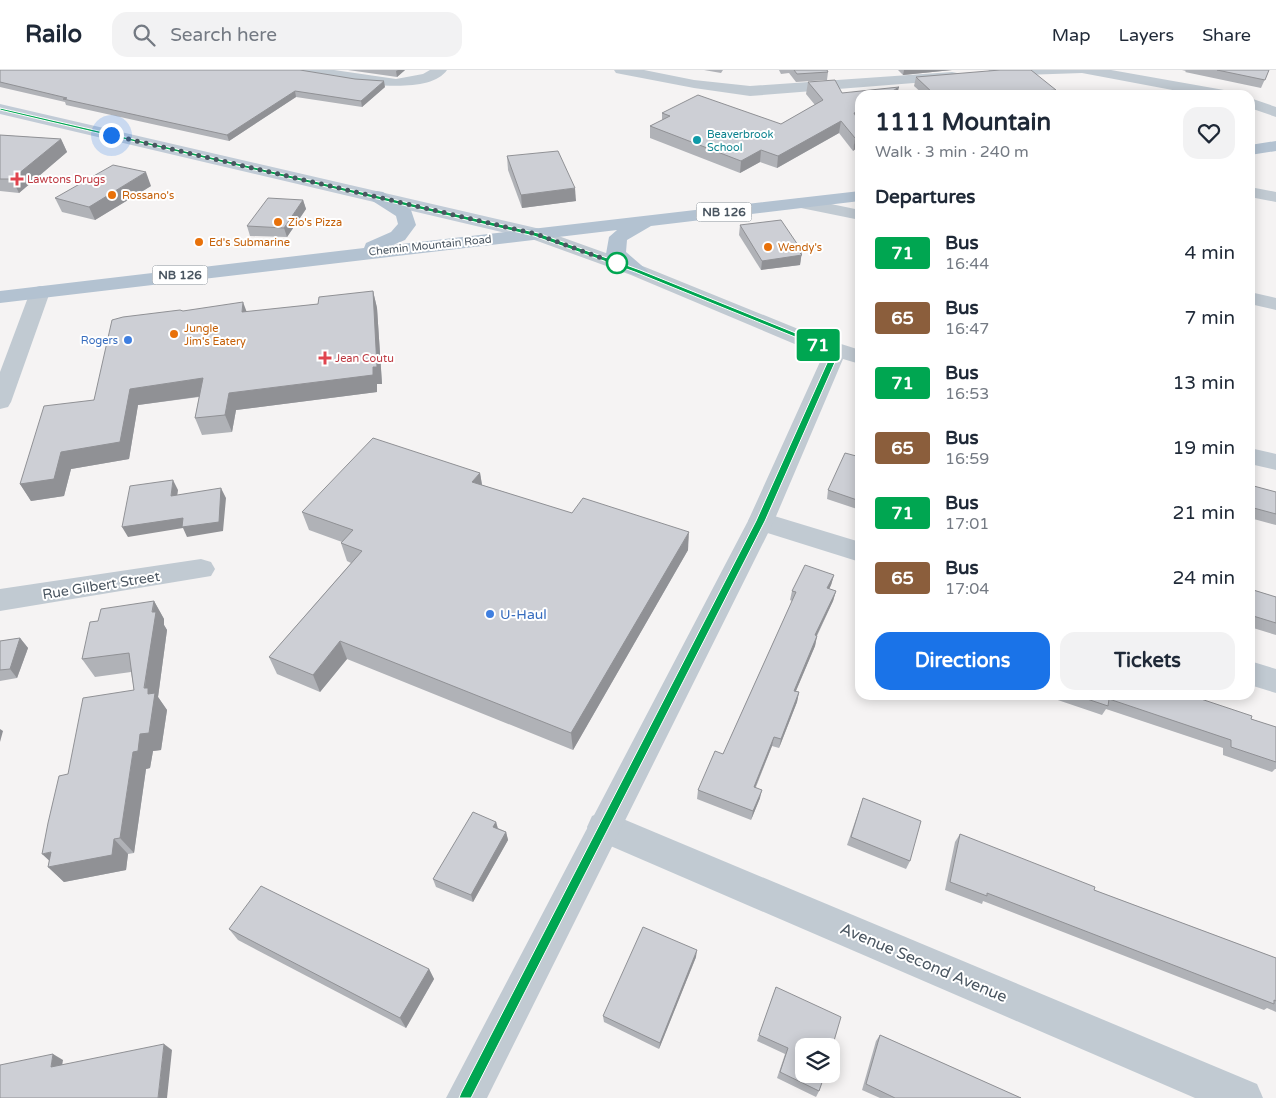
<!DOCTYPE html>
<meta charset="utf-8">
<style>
body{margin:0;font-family:"Varela Round",sans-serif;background:#f2f2f3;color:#1f2937;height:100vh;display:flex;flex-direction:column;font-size:19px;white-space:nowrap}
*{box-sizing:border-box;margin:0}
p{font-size:16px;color:#747a83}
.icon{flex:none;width:28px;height:28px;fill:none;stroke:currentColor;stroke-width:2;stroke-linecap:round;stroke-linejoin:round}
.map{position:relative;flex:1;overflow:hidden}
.sheet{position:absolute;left:855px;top:20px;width:400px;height:610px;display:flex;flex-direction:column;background:#fff;border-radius:15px;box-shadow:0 2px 12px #0003}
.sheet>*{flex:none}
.badge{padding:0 10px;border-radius:4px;font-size:18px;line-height:32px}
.tools{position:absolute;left:795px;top:968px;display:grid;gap:10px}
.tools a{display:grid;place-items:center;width:45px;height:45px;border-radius:10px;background:#fff;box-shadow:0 2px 12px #0003;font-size:25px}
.you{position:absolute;width:25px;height:25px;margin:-12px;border:4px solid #fff;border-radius:50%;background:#1a73e8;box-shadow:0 0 0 8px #1a73e833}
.map>.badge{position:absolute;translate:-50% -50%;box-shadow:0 0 0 2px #fff}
h2{padding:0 20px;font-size:19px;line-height:45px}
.round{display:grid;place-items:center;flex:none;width:52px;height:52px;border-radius:15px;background:#f2f2f3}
.summary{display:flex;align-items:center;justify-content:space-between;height:85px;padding:0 20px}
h1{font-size:24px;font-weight:700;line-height:38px}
.button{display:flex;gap:10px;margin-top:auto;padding:10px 20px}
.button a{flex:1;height:58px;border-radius:15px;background:#1a73e8;color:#fff;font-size:20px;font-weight:700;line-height:58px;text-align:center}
.button a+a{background:#f2f2f3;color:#1f2937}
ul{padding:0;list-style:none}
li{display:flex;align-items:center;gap:15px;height:65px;padding:0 20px}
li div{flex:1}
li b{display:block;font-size:19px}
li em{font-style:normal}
li .badge{min-width:55px;font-weight:700;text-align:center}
header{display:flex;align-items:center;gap:30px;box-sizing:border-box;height:70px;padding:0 25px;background:#fff;border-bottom:1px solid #e0e1e3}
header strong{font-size:24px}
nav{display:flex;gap:28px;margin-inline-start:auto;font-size:18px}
.search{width:350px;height:45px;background:#f2f2f3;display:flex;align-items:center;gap:12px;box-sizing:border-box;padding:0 18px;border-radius:15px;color:#747a83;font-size:19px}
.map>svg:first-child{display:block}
</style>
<header>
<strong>Railo</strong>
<div class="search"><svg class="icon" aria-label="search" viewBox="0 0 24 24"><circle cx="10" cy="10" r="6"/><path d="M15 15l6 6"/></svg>Search here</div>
<nav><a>Map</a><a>Layers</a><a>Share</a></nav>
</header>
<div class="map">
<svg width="1276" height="1028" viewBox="0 0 1276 1028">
<rect width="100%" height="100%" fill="#f5f3f3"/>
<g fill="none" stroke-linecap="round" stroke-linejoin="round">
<g fill="#c1cad2" fill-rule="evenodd">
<path d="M295 0H334L396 9 423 4 430 0H447C426 30 334 9 302 4L297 3Z"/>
<polygon points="614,0 644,0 694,10 750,16 952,2 957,3 959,6 957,9 952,10 750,26 694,18 621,4 616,3"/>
<polygon points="989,0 1111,0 1224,20 1229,22 1232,25 1199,25 1082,3 995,6 990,5 988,2"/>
<polygon points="1250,28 1276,37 1276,47 1250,38"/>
<polygon points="1250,117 1276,122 1276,132 1250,127"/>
<polygon points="802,128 860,140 860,150 796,137 793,133 796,129"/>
<polygon points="40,216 47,218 50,222 11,332 8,337 0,339 0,302 30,222 33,218"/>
<polygon points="1250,222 1276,228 1276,240 1250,234"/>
<polygon points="761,442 860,472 860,492 752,458 748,451 752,444"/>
<polygon points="201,489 211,492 215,499 211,506 0,541 0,519"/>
<polygon points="1250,591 1276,599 1276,623 1250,615"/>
<polygon points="604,741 1257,1014 1263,1028 1195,1028 592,768 587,757 592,746"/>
</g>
<g fill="#c1cad2" fill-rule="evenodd">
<polygon points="536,158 645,197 813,265 860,280 860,294 843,289 774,451 487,1028 446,1028 748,451 824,283 797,275 631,205 529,168 527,164 529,160"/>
<polygon points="1250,378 1276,384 1276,400 1250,394"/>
</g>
<polygon fill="#c1cbd6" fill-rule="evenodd" points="0,34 536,158 543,160 545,164 543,168 536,170 0,44"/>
<g fill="#b3c2d1" fill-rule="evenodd">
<polygon points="1276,71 1276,81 1250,85 1250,75"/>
<path d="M377 121 383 122 411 140 416 155 405 170 393 175 860 121V131L651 156 627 170 626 182 648 201 645 205C631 209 614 195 606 184L609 167 617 160 0 233V221L364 178 366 173 391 162 398 154 396 146 371 130 368 126 371 122Z"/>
</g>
</g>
<g fill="#b0b2b7">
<polygon points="0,0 385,17 362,37 296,27 229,71 66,35 65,32 0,17"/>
<polygon points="348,0 405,0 397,7"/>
<polygon points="704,0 723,0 721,3"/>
<polygon points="779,0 827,0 828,2 827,10 796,12 789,3 781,4"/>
<polygon points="898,0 952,0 903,5"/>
<polygon points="1182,0 1269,0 1261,18 1185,2 1186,1"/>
<polygon points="916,7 1055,25 924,25 914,16"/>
<polygon points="808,12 859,52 853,81 839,63 777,98 760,92 740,103 650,68 650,56 662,50 662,43 781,54 815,35 806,24"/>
<polygon points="0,65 61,69 67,82 19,123 0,121"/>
<polygon points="507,86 576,131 522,138 508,100"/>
<polygon points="151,116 95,150 62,142 55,128"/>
<polygon points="303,130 306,139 287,167 250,166 247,156"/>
<polygon points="740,155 802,181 800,195 761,200 739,165"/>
<polygon points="373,221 377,238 382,314 377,314 377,322 236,340 232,362 202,365 195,348 199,327 138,335 129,389 71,399 64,426 31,431 20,414 94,330 183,241 246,242 318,234"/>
<polygon points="860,387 860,440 827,429 828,420"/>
<polygon points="480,403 482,415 688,480 573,680 347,589 320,622 277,604 269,587 351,493 347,491 341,473 342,472 309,460 302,442"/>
<polygon points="1250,415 1276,422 1276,455 1250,448"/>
<polygon points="834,505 831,515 829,519 836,521 833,531 817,566 815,576 796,621 799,622 797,632 779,678 772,676 756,717 760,728 751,750 697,729 698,720 723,684 792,531 790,530 792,521"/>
<polygon points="1250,519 1276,527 1276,565 1250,557"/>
<polygon points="154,531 164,549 164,555 167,560 158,627 167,640 161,680 153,681 150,698 146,699 134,783 128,784 126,800 64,812 48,797 68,704 134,620 131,602 95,607 82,589 98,551"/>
<polygon points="20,568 28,578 17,608 0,611 0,571"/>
<polygon points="1000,625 1018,625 1016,630"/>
<polygon points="1043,625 1190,625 1251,649 1276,657 1276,699 1275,699 1272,702 1223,685 1223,678 1106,639 1102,645"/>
<polygon points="860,737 910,791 906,799 847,775"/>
<polygon points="496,752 498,758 506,762 508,770 473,832 436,817 433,809"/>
<polygon points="960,764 1094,820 1276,888 1276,942 1267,938 1264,940 983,831 982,834 945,820 955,772"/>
<polygon points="229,859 429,899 434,909 406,958 238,870"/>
<polygon points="696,887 659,979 604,952 603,946"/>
<polygon points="776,917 819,1021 816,1027 777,1008 785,984 757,971"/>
<polygon points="880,965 1021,1028 880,1028 862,1020 876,971"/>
</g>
<g fill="#909195">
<polygon points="398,0 405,0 397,7 396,1"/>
<polygon points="904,0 952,0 903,5"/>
<polygon points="384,11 385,17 362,37 361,31"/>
<polygon points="899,17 897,25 886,25"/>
<polygon points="1056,20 1055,25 1043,25 1044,21"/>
<polygon points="295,21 296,27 229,71 227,65"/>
<polygon points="860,40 860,51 852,55 854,43"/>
<polygon points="841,51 839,63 777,98 778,86"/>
<polygon points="860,65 860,76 853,81 855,68"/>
<polygon points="61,69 67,82 19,123 12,109"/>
<polygon points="761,80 760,92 740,103 741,91"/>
<polygon points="146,102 151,116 95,150 89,137"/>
<polygon points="575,118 576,131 522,138 521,125"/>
<polygon points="303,130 306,139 287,167 284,158"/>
<polygon points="802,181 800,195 761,200 762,191"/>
<polygon points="373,221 377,238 382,314 377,314 377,322 236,340 232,362 225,345 229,323 373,297"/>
<polygon points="243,232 249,248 242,242"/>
<polygon points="203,308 210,325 138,335 129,389 71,399 64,426 31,431 20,414 61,382 130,319"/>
<polygon points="480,403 483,421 472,412"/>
<polygon points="173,410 178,420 176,435 171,426"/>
<polygon points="221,418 226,428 223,461 187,467 183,458 128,467 122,457"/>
<polygon points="689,462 688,480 573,680 571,663"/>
<polygon points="834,505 831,515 825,528 827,518"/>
<polygon points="836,521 833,531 812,575 815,565"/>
<polygon points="154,531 164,549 164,555 167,560 158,627 167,640 161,680 153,681 150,698 146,699 134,783 120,768 133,682 140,664"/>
<polygon points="817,566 815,576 792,630 794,621"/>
<polygon points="20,568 28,578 17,608 10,599"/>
<polygon points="340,571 347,589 320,622 313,605"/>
<polygon points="799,622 797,632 779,678 781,669"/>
<polygon points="0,659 3,661 0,672"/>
<polygon points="774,667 772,676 752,725 754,717"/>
<polygon points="762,720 760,728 751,750 753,741"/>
<polygon points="496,752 498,760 493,757"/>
<polygon points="506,762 508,770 473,832 471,825"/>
<polygon points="114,769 128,784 126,800 64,812 48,797 55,796 42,784"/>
<polygon points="697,880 696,887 659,979 660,973"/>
<polygon points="429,899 434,909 406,958 400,948"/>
<polygon points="164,974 172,980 167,1028 158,1028"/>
<polygon points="53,984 63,990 61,1002 51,997"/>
</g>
<g fill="#cdcfd5" stroke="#909195">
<polygon points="0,0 300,0 355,9 384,11 361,31 295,21 227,65 63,29 67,28 0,12"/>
<polygon points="794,0 827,0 828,2 797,4"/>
<polygon points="1000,0 1031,0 1056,20 1044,21 1050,25 935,25 916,7"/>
<polygon points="1217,0 1269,0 1265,10"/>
<polygon points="835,10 842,23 899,17 886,25 860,25 860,40 854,43 860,54 860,65 855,68 841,51 778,86 761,80 741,91 650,56 670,46 662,43 698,25 781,54 823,30 808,12"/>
<polygon points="1204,22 1208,25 1179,25"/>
<polygon points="0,65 61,69 12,109 0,109"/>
<polygon points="558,81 575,118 521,125 507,86"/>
<polygon points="113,95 146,102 89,137 55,128"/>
<polygon points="268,128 303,130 284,158 247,156"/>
<polygon points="781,150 802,181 799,182 802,185 762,191 740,155"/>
<polygon points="373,221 377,297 373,297 373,305 229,323 225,345 195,348 203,308 130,319 120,372 61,382 54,409 20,414 44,336 94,330 112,250 123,247 180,240 183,241 243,232 242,242 318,234 319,227"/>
<polygon points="373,368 480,403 472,412 572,443 583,428 689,462 571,663 340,571 313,605 269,587 362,481 341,473 353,460 302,442"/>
<polygon points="845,383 860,387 860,431 828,420"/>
<polygon points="173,410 171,426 221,418 219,452 182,457 183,448 122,457 130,416"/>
<polygon points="1250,415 1276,422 1276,444 1250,437"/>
<polygon points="805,495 834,505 827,518 836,521 815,565 817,566 794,621 799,622 781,669 774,667 754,717 762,720 753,741 698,720 715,681 723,684 796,522 792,521"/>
<polygon points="1250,519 1276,527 1276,553 1250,545"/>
<polygon points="154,531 152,542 156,542 144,618 148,618 148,624 155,623 149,663 140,664 138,681 133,682 120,768 114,769 112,785 48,797 51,782 42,784 48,753 59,706 68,704 83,628 134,620 129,583 82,589 90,552 98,551 101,539"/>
<polygon points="20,568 10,599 0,600 0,571"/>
<polygon points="1075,625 1192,626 1252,646 1251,649 1276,657 1276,692 1231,677 1231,670 1109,629 1108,636"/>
<polygon points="863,728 921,751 910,791 851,767"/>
<polygon points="473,742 496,752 493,757 506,762 471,825 433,809"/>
<polygon points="960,764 1095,817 1094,820 1276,888 1276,931 1274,930 1274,934 987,823 987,826 950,812"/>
<polygon points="261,816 429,899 400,948 229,859"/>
<polygon points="643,857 697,880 660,973 603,946"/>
<polygon points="776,917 841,947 831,981 831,976 804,976 804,1004 825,1004 819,1021 780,1002 788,978 759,965"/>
<polygon points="880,965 1021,1028 895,1028 866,1014"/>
<polygon points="164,974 158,1028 0,1028 0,995 53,984 51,997"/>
</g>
<polygon fill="#00a651" stroke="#fff" points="0,38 538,163 640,200 840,281 765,451 471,1028 459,1028 461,1023 756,451 832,282 635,202 534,166 0,40"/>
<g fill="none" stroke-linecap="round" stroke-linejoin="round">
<polyline stroke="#4a5661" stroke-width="5" stroke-dasharray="0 9" points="111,65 536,164 623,196 617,193"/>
</g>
<circle fill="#0f9aa8" stroke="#fff" stroke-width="2" cx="697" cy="70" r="5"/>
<g fill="#e0444e" stroke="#fff" stroke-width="2">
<path d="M14.5 101.5h5v5h5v5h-5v5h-5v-5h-5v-5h5z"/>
<path d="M322.5 280.5h5v5h5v5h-5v5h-5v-5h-5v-5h5z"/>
</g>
<g fill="#e8710a" stroke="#fff" stroke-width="2">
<circle cx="112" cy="125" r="5"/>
<circle cx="278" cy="152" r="5"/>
<circle cx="199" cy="172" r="5"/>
<circle cx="768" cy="177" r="5"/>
<circle cx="174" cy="264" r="5"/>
</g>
<circle fill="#fff" stroke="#00a651" stroke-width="2.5" cx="617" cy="193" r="10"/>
<g fill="#3f7fe0" stroke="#fff" stroke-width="2">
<circle cx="128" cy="270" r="5"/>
<circle cx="490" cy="544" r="5"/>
</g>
<g text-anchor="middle" stroke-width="4" stroke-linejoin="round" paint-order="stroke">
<g font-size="11" fill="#0d838f" stroke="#fff" text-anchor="start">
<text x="707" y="68">Beaverbrook<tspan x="707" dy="13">School</tspan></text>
</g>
<g font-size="11" fill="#be3a42" stroke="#fff" text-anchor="start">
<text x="27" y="113">Lawtons Drugs</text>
<text x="335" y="292">Jean Coutu</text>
</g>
<g font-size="11" fill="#c56008" stroke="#fff" text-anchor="start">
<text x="122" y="129">Rossano's</text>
<text x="288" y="156">Zio's Pizza</text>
<text x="209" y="176">Ed's Submarine</text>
<text x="778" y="181">Wendy's</text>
<text x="184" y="262">Jungle<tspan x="184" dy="13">Jim's Eatery</tspan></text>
</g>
<g font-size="11" fill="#4a5661" stroke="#fff">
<text transform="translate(430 175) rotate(-6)" y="4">Chemin Mountain Road</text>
</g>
<g font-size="11" fill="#366cbe" stroke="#fff" text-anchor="end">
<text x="118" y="274">Rogers</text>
</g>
<g fill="#fff" stroke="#808990" stroke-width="1">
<rect x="696.5" y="132.5" width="55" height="19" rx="4"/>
<rect x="152.5" y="195.5" width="55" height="19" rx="4"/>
</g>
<g font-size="12" font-weight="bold" fill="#4a5661">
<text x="724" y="146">NB 126</text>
<text x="180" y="209">NB 126</text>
</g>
<g font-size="14" fill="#4a5661" stroke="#fff">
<text transform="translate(101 515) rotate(-9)" y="5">Rue Gilbert Street</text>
</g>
<g font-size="14" fill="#366cbe" stroke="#fff" text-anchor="start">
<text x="500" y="549">U-Haul</text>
</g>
<g font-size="16" fill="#4a5661" stroke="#fff">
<text transform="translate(924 892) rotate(23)" y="6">Avenue Second Avenue</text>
</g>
</g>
</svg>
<div class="tools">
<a><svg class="icon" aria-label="layers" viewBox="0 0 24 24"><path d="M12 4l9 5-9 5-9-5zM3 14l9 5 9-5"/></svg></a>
</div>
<div class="you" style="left:111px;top:65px"></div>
<b class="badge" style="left:818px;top:275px;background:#00a651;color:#fff">71</b>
<section class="sheet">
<div class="summary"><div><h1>1111 Mountain</h1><p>Walk · 3 min · 240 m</p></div><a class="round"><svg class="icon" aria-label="heart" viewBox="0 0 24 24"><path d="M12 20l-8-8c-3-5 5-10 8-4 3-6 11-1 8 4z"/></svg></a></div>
<h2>Departures</h2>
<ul>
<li><span class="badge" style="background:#00a651;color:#fff">71</span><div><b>Bus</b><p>16:44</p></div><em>4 min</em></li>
<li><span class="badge" style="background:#8b5e3c;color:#fff">65</span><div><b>Bus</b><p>16:47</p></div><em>7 min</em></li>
<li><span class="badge" style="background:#00a651;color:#fff">71</span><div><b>Bus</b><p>16:53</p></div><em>13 min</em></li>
<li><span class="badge" style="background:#8b5e3c;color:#fff">65</span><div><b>Bus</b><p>16:59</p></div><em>19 min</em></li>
<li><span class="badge" style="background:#00a651;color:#fff">71</span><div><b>Bus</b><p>17:01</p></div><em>21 min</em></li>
<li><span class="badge" style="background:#8b5e3c;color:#fff">65</span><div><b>Bus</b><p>17:04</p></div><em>24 min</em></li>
</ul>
<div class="button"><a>Directions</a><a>Tickets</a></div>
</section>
</div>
